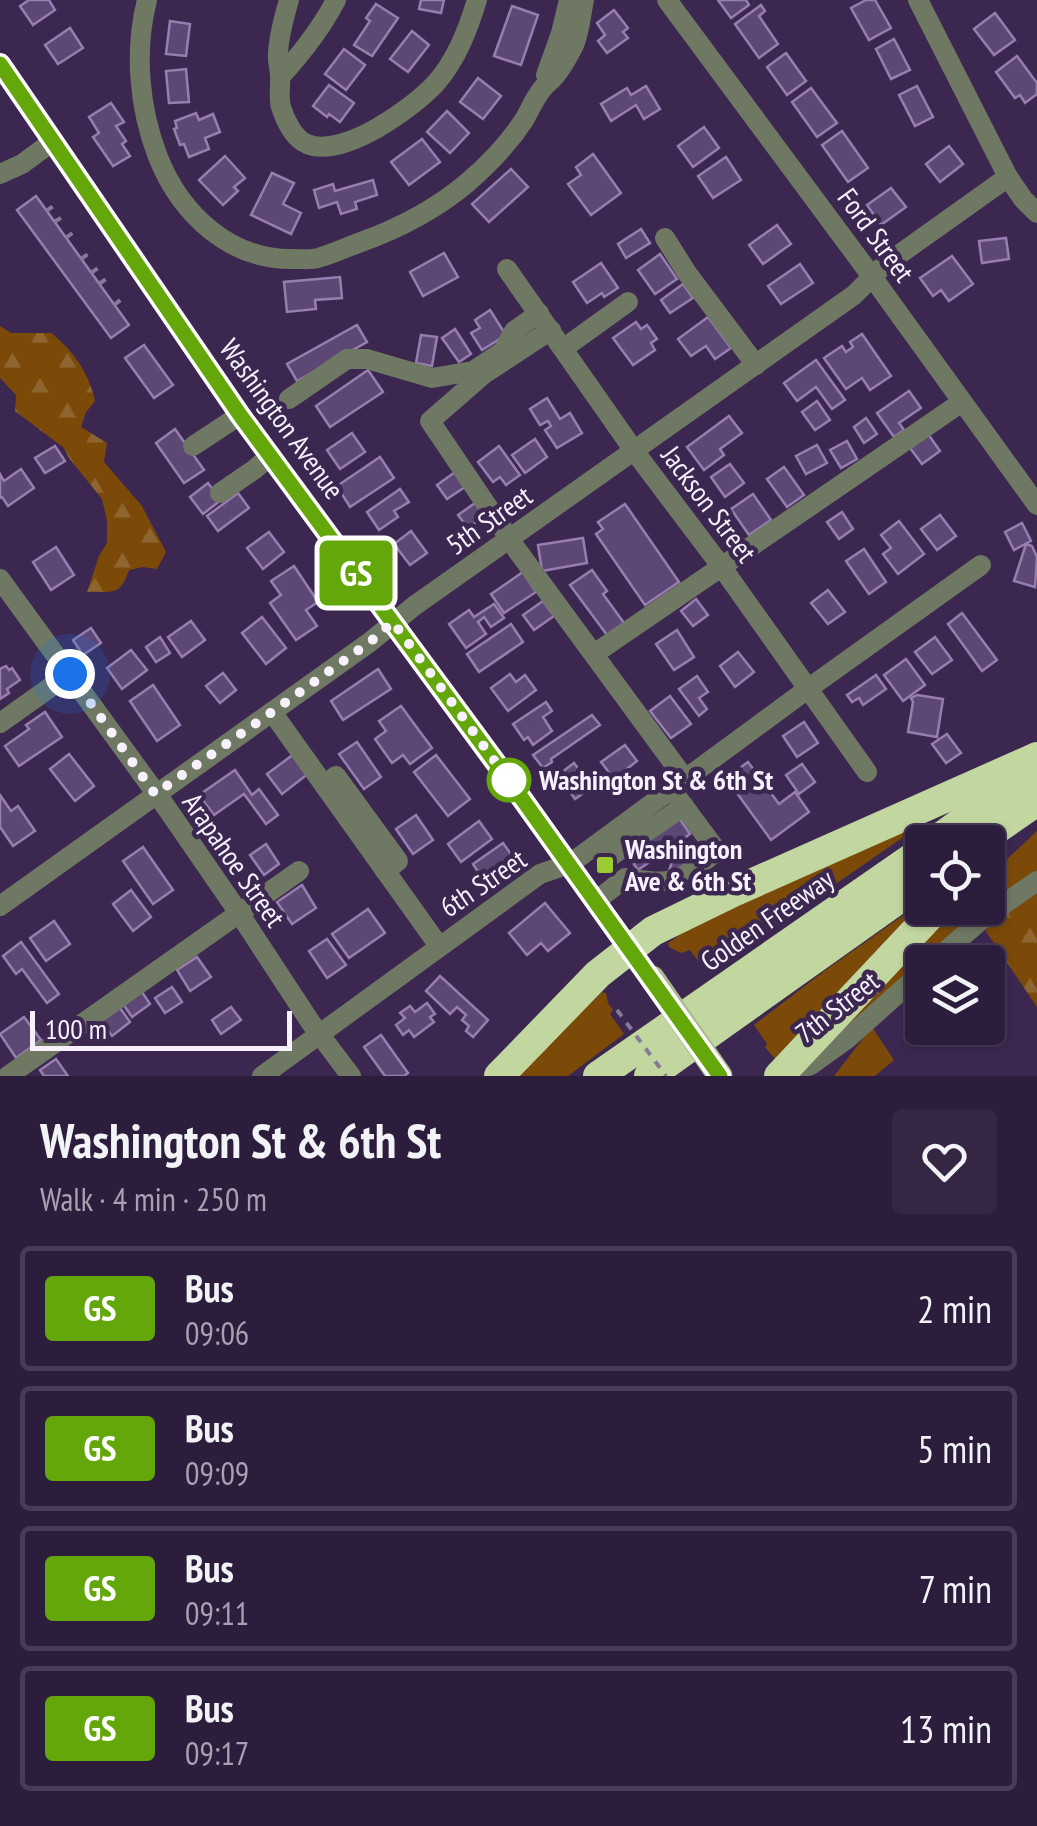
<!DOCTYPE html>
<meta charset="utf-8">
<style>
body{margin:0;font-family:"PT Sans Narrow",sans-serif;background:#352644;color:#f1f3f6;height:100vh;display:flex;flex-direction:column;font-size:38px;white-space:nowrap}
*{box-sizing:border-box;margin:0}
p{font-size:32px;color:#a7a2b0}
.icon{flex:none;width:55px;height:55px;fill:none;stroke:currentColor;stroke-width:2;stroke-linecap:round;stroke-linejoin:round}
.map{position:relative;height:1076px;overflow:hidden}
.drawer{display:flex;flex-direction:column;background:#2d1d3d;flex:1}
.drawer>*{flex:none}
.badge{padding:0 20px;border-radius:8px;font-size:35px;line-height:65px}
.buttons{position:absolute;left:905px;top:825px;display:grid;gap:20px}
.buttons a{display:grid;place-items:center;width:100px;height:100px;border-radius:10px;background:#2d1d3d;box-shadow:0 2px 8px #0004,0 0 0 2px #483b57;font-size:50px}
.scale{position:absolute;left:30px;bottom:25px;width:262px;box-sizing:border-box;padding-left:10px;border:5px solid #f6f1fc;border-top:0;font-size:28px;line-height:35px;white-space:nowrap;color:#f6f1fc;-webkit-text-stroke:8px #3c2751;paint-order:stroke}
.you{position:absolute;width:50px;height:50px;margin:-25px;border:8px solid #fff;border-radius:50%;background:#1a73e8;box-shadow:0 0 0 15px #1a73e833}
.map>.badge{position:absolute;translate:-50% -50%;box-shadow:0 0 0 5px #fff}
.round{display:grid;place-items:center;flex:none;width:105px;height:105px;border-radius:10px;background:#352644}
.summary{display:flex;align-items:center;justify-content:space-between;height:170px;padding:0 40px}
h1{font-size:48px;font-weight:800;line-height:75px}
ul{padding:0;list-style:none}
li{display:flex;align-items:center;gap:30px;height:125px;margin:0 20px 15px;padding:0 20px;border:5px solid #483b57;border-radius:10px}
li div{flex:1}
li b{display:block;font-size:38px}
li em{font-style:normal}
li .badge{min-width:110px;font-weight:700;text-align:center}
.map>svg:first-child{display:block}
</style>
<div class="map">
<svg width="1037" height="1076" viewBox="0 0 1037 1076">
<defs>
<pattern id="forest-firs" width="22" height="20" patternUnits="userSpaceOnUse" patternTransform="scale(2.5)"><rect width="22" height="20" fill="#7b4a09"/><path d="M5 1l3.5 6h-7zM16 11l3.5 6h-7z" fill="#8e652e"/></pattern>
</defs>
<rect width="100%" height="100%" fill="#3c2751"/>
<g fill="#7b4a09">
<polygon points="928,820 752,942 745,935 702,966 690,950 681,953 669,947 668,943 677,937 678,933"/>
<polygon points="1037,831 1037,871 988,907 988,877"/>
<polygon points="922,902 775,1059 765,1047 767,1044 754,1025 823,972"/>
<polygon points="957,908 987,908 825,1048 872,992"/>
<polygon points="602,992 606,993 608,1003 613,1010 610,1014 624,1034 568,1076 516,1076"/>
<polygon points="872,1027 894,1060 875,1076 834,1076"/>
</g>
<g fill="url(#forest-firs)">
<path d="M0 326 11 333H51C73 350 89 373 95 401L86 412 81 427 107 443 104 462 142 506 166 552 157 569 143 567 129 570C120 597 113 591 87 592L99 556 107 543V521L102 499 69 458 64 448 15 411 16 395 0 378Z"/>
<polygon points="1037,890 1037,1007 985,930"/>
</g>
<g fill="#5d4775" stroke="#967fb0" stroke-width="2.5">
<polygon points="29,0 49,0 55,10 33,25 20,6"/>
<polygon points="421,0 444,0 441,13 419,9"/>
<polygon points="718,0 746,0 749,5 731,18"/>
<polygon points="866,0 875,0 891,28 869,40 851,8"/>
<polygon points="376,4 398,18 372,56 354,45 370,21 366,18"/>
<polygon points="761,5 765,11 759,16 778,44 759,58 735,24"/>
<polygon points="512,6 538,15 521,65 494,56"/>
<polygon points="614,10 628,28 623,32 628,38 607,53 598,41 605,35 597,23"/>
<polygon points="995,13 1015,40 994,55 974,29"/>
<polygon points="170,21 190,24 186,56 166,54"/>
<polygon points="70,28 83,48 58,64 45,45"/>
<polygon points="412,31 429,45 408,72 390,59"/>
<polygon points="894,39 910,70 891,79 876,49"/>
<polygon points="344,49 365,65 346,90 325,74"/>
<polygon points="786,53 806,81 787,95 767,67"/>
<polygon points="1017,56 1037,83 1037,94 1025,103 1020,95 1015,98 996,72"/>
<polygon points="186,69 189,102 169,103 166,71"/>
<polygon points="478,78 501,96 483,119 460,102"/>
<polygon points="329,85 354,103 340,122 329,114 327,117 313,106"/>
<polygon points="646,86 660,109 644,119 636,105 611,121 601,104 627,88 631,95"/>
<polygon points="917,86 933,117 915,126 899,95"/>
<polygon points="811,88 837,123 817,137 792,102"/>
<polygon points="111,103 124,122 116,126 126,141 122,144 130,156 113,166 93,137 99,133 89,117"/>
<polygon points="447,111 469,133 450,153 427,132"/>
<polygon points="196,113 199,120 213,114 220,132 205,138 209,149 189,157 184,144 180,145 174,129 177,128 175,121"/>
<polygon points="704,127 719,148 693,167 678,146"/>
<polygon points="842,131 868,168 848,182 822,145"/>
<polygon points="422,139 440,162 409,185 391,162"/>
<polygon points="949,146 963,164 940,182 926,164"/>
<polygon points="593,154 621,193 591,215 568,184 581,175 576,167"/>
<polygon points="225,156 245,178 234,187 238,191 223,205 199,180"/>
<polygon points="726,157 741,180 713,198 698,176"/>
<polygon points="511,169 528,187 489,222 472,204"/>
<polygon points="272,173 294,183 283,204 301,213 291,234 251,215"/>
<polygon points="373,180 377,195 355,202 357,209 341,214 337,202 319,208 314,190 333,184 335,191"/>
<polygon points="891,188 906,207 881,225 867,205"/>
<polygon points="36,196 129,325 111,338 17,210"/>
<polygon points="777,225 791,244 763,264 749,245"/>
<polygon points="641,229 650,243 626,258 618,244"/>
<polygon points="1006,238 1009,259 982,263 979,241"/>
<polygon points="444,253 458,277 423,296 410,272"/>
<polygon points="660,254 677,279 655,294 638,270"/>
<polygon points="952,256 973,284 949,301 941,290 933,296 920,278"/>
<polygon points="601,263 618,288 604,297 602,293 587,303 573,282"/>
<polygon points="800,264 813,283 781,304 768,286"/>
<polygon points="340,277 342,298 315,300 316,309 287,312 284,282"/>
<polygon points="683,284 693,298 670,313 661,300"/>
<polygon points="490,310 506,335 482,350 471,333 480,328 475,320"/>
<polygon points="708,317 731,348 715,359 706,346 691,356 678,339"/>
<polygon points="636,322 641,329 647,325 657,339 651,343 655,350 633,365 613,338"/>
<polygon points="357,325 367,342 297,381 287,364"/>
<polygon points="455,329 471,354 459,362 442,338"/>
<polygon points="862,334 891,376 870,390 862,378 846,389 824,358 842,346 846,352 853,347 850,342"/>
<polygon points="421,335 437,337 432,366 416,363"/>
<polygon points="144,345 173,385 154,398 125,358"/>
<polygon points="816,360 845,400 832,409 816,387 797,401 784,383"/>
<polygon points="368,370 383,392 330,427 316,406"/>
<polygon points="909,391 921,408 899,423 904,430 894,437 877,413"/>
<polygon points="547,398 560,419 570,413 582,433 557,448 545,430 551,426 548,421 540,425 530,409"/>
<polygon points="817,401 830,420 815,430 802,412"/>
<polygon points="729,416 742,433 720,449 724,455 704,470 687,447"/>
<polygon points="866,418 877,434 864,443 854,427"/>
<polygon points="175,429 204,470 184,483 156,443"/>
<polygon points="352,433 365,452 340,469 327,450"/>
<polygon points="928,434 940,451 922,464 910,448"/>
<polygon points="535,439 547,457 525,473 512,455"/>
<polygon points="847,441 857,459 841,468 830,450"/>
<polygon points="817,445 827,463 806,474 796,456"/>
<polygon points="55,446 65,461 45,473 35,458"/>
<polygon points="499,446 520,475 506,485 500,477 493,482 478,462"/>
<polygon points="380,457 394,478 350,507 337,486"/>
<polygon points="730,464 744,483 725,497 711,477"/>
<polygon points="784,467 804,495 787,507 767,479"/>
<polygon points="21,469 34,488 8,506 2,497 0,498 0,474 4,481"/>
<polygon points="458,470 468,485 447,499 437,485"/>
<polygon points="208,483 221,500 203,514 190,497"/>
<polygon points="400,489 409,502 394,511 398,517 379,530 367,512"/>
<polygon points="238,493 249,508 218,531 207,516"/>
<polygon points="753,494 771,520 749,535 731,509"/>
<polygon points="475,503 484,517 468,528 458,515"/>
<polygon points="625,504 679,582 645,605 596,534 603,529 598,522"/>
<polygon points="842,512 853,529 839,539 827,522"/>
<polygon points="940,515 956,536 937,550 921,529"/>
<polygon points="899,521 924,554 898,574 883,554 891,548 881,535"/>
<polygon points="1022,523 1031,541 1014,550 1005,532"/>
<polygon points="411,531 427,553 410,565 394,544"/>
<polygon points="269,532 284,552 263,569 247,548"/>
<polygon points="583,538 587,563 542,571 538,545"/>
<polygon points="1026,544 1032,546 1037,557 1035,587 1014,581"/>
<polygon points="56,547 74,575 51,590 33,562"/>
<polygon points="864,549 886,582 869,594 846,561"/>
<polygon points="294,566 318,602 306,610 317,626 296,640 270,603 281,595 271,581"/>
<polygon points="592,570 607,591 603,594 624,623 607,635 570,585"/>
<polygon points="523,572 536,592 504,613 491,594"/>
<polygon points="828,590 845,612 828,624 811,603"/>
<polygon points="696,599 708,615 693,626 681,611"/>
<polygon points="543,601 554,616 534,630 523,615"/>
<polygon points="494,604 504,618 491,627 484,617 478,622 486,634 466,648 449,624 469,610 474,617"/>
<polygon points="962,613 997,660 982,671 948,624"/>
<polygon points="262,617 286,648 266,664 242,633"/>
<polygon points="191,621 205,640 182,657 168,637"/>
<polygon points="511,624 523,642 479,672 467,654"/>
<polygon points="91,628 101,643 83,655 73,640"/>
<polygon points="677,630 694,657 674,670 656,644"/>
<polygon points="160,637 170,653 156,662 146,647"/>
<polygon points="935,637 952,660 932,674 915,652"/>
<polygon points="131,650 147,670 122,689 107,668"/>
<polygon points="738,652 754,672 735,687 720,666"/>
<polygon points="906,659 925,685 903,701 884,675"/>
<polygon points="6,666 9,670 12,668 20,680 7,689 9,693 0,699 0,669"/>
<polygon points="378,669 391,689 343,720 331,701"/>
<polygon points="223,673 236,690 220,703 206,686"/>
<polygon points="510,674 516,682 525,675 536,690 508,711 491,688"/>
<polygon points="876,675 886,689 863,705 859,698 852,702 847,695"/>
<polygon points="697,676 708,692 699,698 707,709 699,716 679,689"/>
<polygon points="153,685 180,725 157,741 130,701"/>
<polygon points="917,695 943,699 937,737 908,732 913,702 911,698"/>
<polygon points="670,696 691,724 671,738 650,711"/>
<polygon points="546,702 552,711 543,717 552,731 533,745 528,737 524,740 513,724"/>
<polygon points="401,706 432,748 410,764 403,755 392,763 375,739 386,731 379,721"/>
<polygon points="45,712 62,737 19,766 5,746 29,729 26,725"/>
<polygon points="592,715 600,725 551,759 552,762 543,768 533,755"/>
<polygon points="804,722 818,743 797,757 783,736"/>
<polygon points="947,734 961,753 946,763 932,744"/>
<polygon points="357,742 381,777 364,789 339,754"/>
<polygon points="625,745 637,761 614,779 601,762"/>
<polygon points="69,754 94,786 75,801 50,769"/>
<polygon points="294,754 309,773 282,794 267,774"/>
<polygon points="436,755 470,799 448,816 414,772"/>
<polygon points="748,762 779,804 795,792 809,812 771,840 726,778"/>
<polygon points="574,763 592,787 575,799 558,775"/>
<polygon points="802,764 815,782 799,794 786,775"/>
<polygon points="235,770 252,795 259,789 278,815 266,824 244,794 214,815 199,795"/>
<polygon points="0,795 11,811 18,806 35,831 13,846 0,827"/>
<polygon points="416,815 433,840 413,854 396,829"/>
<polygon points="679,818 690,834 638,870 627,854"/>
<polygon points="479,821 492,839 461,862 448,844"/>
<polygon points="503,843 515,860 484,881 473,864"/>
<polygon points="684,843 692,846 679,878 668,874 677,847 682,849"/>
<polygon points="266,844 279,864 264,875 250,855"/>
<polygon points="143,847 173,890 153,904 123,861"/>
<polygon points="302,885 316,908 292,924 277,902"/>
<polygon points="131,890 151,917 133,931 113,904"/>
<polygon points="545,903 570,933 548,951 541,943 527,955 509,933"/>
<polygon points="368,909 385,933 349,958 332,934"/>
<polygon points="54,921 70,944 46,961 30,938"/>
<polygon points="327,939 346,965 327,978 309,951"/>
<polygon points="21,942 59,994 47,1003 22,969 16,974 3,956"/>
<polygon points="197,957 211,977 190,991 177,970"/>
<polygon points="440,976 488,1020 473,1037 466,1031 469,1026 462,1020 466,1015 457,1007 450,1014 426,991"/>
<polygon points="172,987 182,1002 165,1013 155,998"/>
<polygon points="142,992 150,1004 132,1017 123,1004"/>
<polygon points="427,1003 435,1014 430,1017 434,1022 414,1037 409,1030 403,1035 396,1025 405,1018 400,1013 410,1006 415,1012"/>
<polygon points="231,1007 241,1020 221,1034 212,1020"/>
<polygon points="120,1008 130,1022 112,1036 101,1021"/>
<polygon points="24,1017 41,1040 16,1058 0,1034"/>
<polygon points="381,1035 408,1073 404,1076 385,1076 364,1047"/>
<polygon points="56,1059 68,1076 44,1076 40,1070"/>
</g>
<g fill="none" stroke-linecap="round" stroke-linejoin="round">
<g stroke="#887a97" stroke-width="4" stroke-dasharray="8 8" stroke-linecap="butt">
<polyline points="46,211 58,203"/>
<polyline points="54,222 66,215"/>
<polyline points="66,238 76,230"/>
<polyline points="81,259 91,252"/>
<polyline points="91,273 101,266"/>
<polyline points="99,284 109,277"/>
<polyline points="114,305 123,298"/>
</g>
<g stroke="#6f7862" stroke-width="20">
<path d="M147 0C134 51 139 108 158 157 181 215 231 261 295 259 303 259 311 260 318 258 333 254 347 247 361 242 400 228 436 209 467 183 488 165 509 143 524 120 530 110 535 97 543 88 546 84 551 81 554 77 562 68 569 55 574 45 580 31 581 14 584 0"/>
<path d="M289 0C284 17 279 35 278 53 277 61 280 68 280 76 281 86 278 97 281 107 285 120 294 139 307 144 343 159 413 108 436 83 457 59 468 29 477 0"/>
<polyline points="667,0 873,278 1037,505"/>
<polyline points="918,0 1008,177 1023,199 1037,213"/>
<polyline points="0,64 240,415 629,947"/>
<polyline points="546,75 561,33 569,0"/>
<path d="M280 77C302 53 321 29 336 0"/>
<polyline points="0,174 22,164 52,142"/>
<polyline points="665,238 687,273 756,365"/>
<polyline points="507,269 635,452 721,566 867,772"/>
<polyline points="551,330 484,374 430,421 517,550 685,779"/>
<polyline points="564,348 628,302"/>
<polyline points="289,399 347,359 367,359 432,378 473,371 503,351 514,331 539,313"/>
<polyline points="193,446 240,415"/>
<polyline points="220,493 255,469 271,455"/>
<polyline points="0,579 166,807 239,913 311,1023 351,1076"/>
<polyline points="594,654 962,402"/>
<polyline points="272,712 439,946"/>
<polyline points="0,723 69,674"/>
<polyline points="324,785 336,776 398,861 385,871"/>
<polyline points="611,856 684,806"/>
<path d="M596 901 625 878C676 886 678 882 717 851L671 789"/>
<polyline points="0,906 370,642 414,606 854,295 883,266 1008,177"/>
<polyline points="933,962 980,921 1037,881"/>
<polyline points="786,1073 811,1065 847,1039 922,972"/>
<polyline points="8,1076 299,871"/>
<polyline points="262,1076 540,874 569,864 582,855 809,688 981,565"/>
</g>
<g stroke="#c2d7a0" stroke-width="30">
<polyline points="934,842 1026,776"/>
<polyline points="978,842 1037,801"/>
<polyline points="499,1076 598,974 653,931 733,892 1037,757"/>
<polyline points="598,1076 922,851"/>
<polyline points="649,1076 922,882"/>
<polyline points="779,1076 937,908"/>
</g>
<polyline stroke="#887a97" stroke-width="4" stroke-dasharray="8 8" stroke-linecap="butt" points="617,1010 666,1076"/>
<polyline stroke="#aabc8f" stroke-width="25" points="652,978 720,1076"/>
</g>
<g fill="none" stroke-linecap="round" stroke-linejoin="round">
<defs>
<polyline id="line" points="0,64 240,415 510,782 720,1076"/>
</defs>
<use href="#line" stroke="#fff" stroke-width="22"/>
<use href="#line" stroke="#64a70b" stroke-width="15"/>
<polyline stroke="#f6f1fc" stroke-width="10" stroke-dasharray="0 18" points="70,674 155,794 272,712 370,642 393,622 510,782 509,780"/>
</g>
<circle fill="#fff" stroke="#64a70b" stroke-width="5" cx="509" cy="780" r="20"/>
<rect fill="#9cca31" stroke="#3c2751" stroke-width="4" x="595" y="855" width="20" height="20" rx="5"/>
<g text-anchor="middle" stroke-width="9" stroke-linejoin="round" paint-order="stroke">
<g font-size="28" fill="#f6f1fc" stroke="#3c2751">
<text transform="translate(876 235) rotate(54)" y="10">Ford Street</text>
<text transform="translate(282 419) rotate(54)" y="10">Washington Avenue</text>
<text transform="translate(709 504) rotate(53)" y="10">Jackson Street</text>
<text transform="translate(489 520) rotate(-35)" y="10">5th Street</text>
<text transform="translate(234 860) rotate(55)" y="10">Arapahoe Street</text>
<text transform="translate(483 883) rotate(-34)" y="10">6th Street</text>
<text transform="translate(767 920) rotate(-35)" y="10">Golden Freeway</text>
<text transform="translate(837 1007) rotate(-38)" y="10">7th Street</text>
</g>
<g font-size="28" font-weight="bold" fill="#f6f1fc" stroke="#3c2751" text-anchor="start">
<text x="539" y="790">Washington St &amp; 6th St</text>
</g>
<g font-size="28" font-weight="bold" fill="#f6f1fc" stroke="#3c2751" text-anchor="start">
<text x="625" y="859">Washington<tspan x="625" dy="32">Ave &amp; 6th St</tspan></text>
</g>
</g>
</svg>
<div class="buttons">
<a><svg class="icon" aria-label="locate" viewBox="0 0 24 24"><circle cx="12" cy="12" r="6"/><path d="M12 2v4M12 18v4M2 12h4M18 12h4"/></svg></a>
<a><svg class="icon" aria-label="layers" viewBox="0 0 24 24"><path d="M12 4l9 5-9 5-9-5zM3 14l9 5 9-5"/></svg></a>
</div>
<div class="scale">100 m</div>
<div class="you" style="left:70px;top:674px"></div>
<b class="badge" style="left:356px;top:573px;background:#64a70b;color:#fff">GS</b>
</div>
<section class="drawer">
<div class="summary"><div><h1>Washington St &amp; 6th St</h1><p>Walk · 4 min · 250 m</p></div><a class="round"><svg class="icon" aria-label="heart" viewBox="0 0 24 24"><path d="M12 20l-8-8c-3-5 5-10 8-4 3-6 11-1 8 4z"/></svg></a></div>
<ul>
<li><span class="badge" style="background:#64a70b;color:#fff">GS</span><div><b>Bus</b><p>09:06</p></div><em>2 min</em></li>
<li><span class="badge" style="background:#64a70b;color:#fff">GS</span><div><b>Bus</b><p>09:09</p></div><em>5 min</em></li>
<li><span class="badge" style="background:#64a70b;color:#fff">GS</span><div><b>Bus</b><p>09:11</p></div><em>7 min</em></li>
<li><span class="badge" style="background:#64a70b;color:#fff">GS</span><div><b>Bus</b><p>09:17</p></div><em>13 min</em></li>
</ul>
</section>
